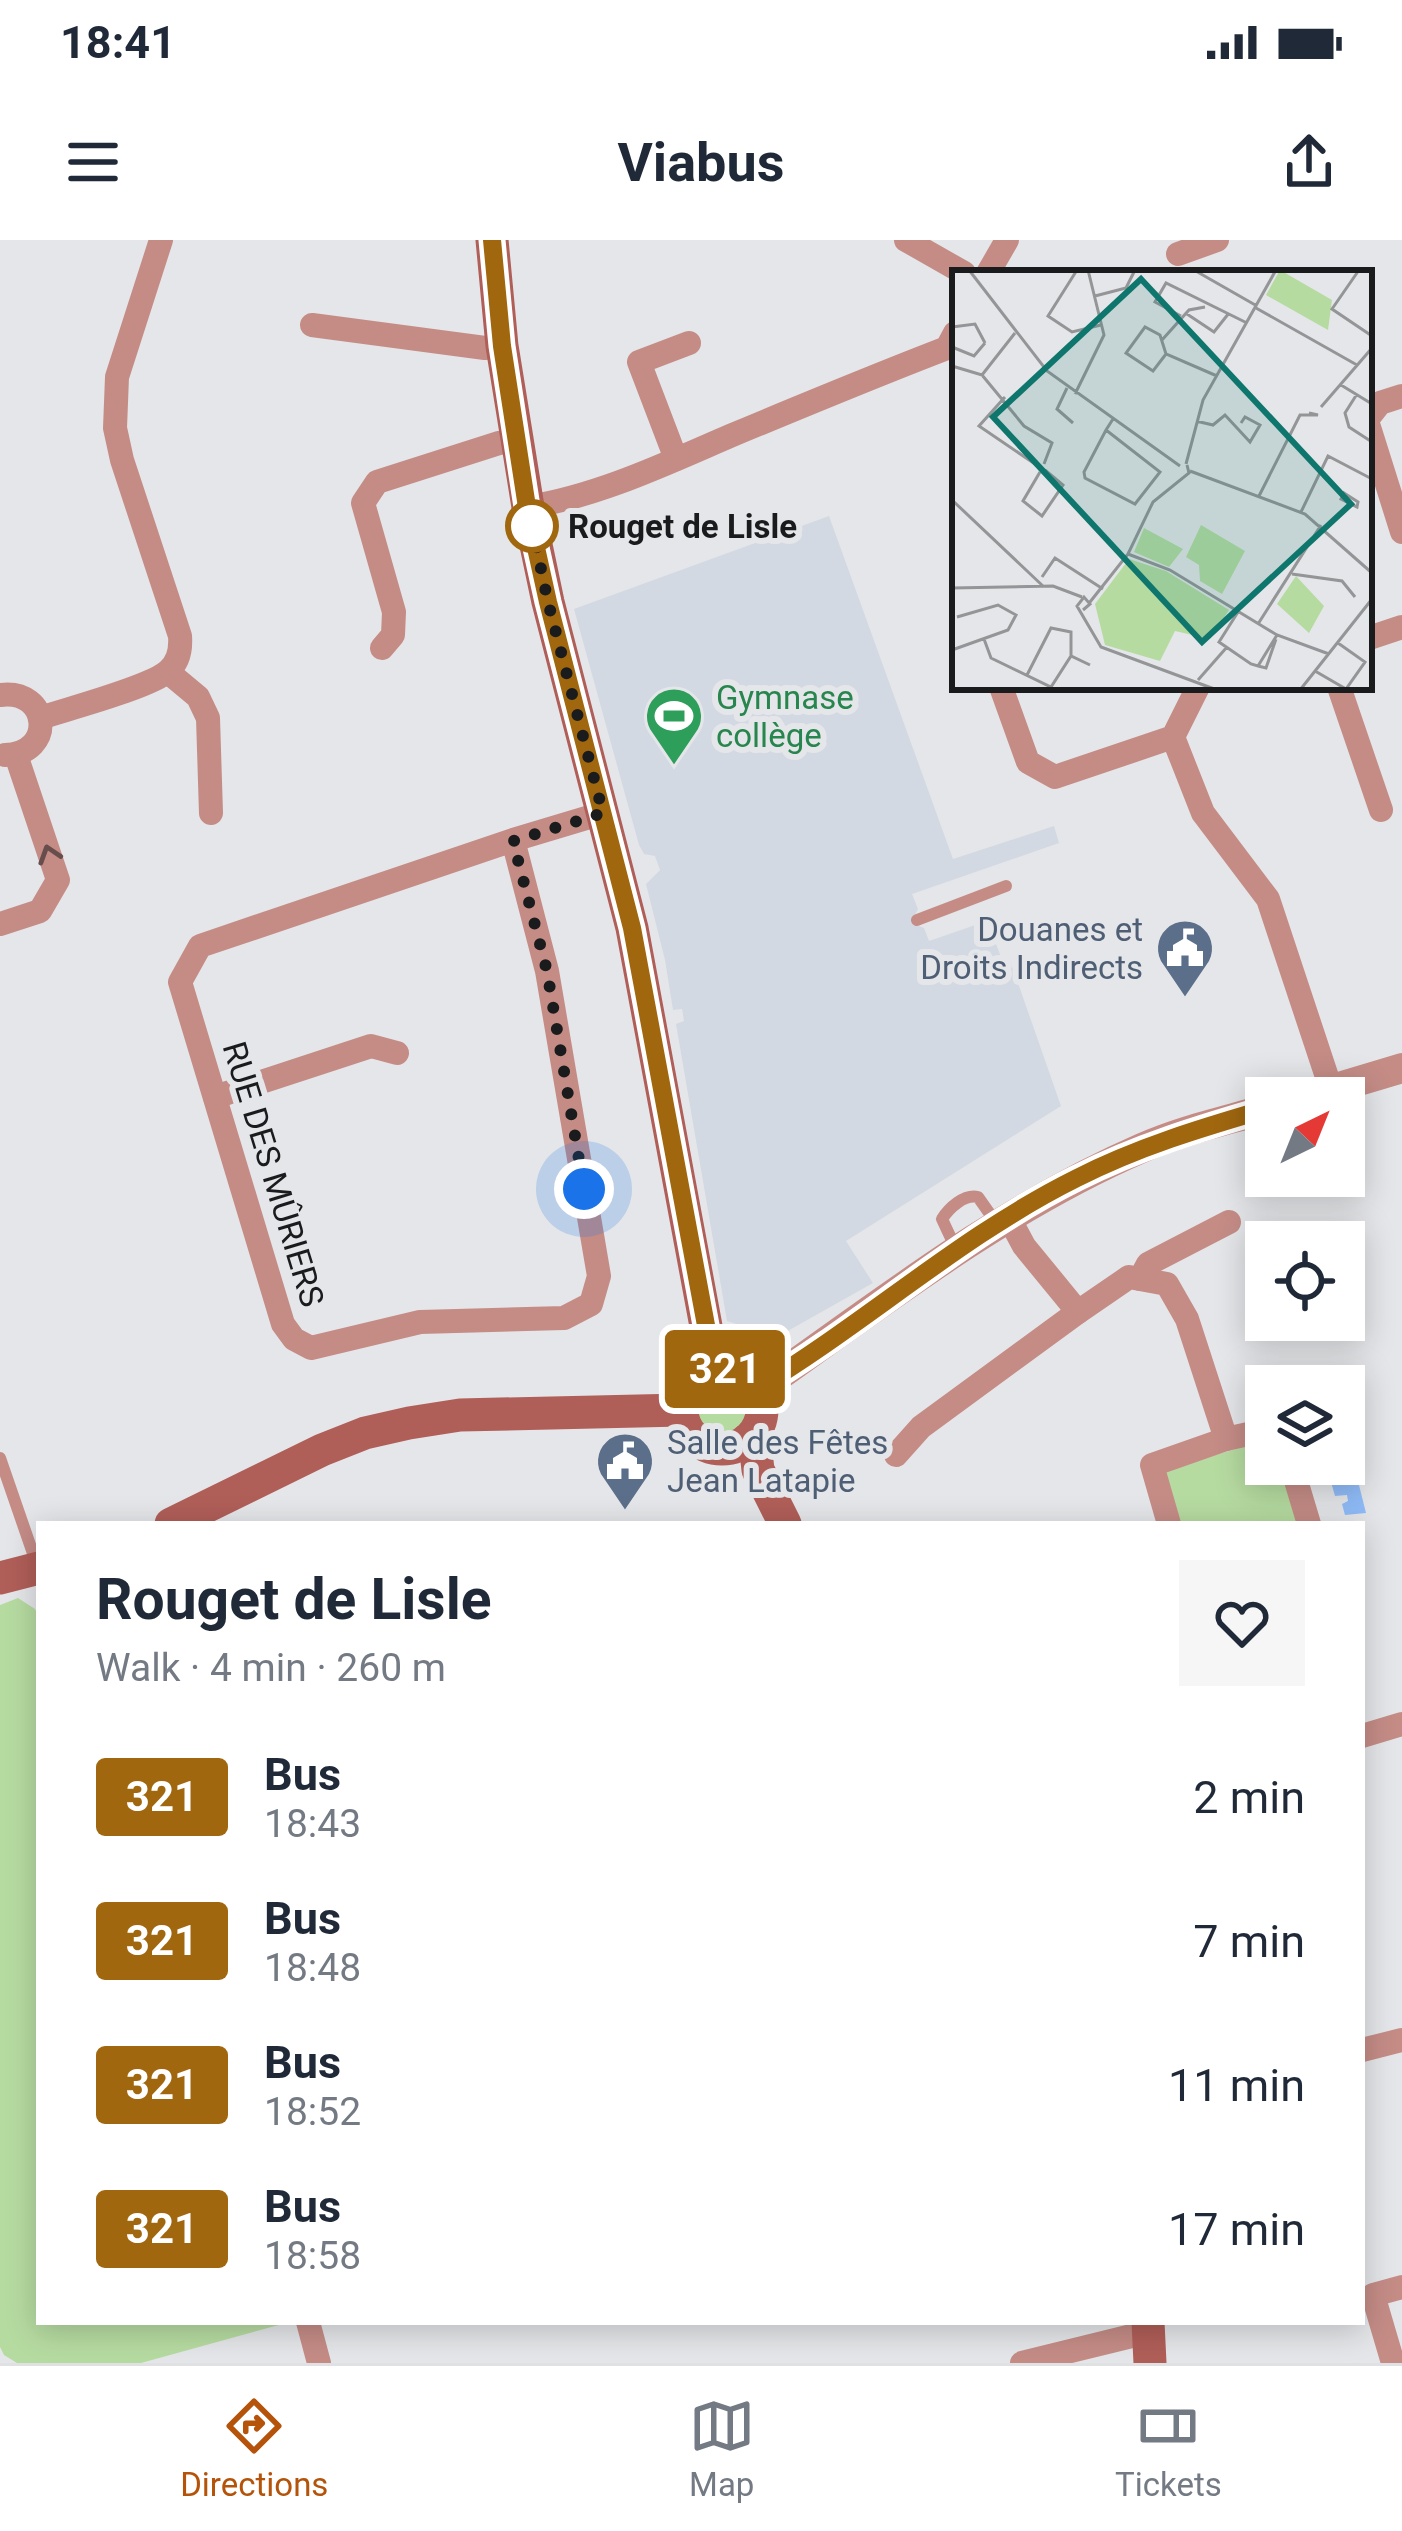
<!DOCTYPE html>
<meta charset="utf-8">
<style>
body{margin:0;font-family:Roboto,sans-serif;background:#f6f6f7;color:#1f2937;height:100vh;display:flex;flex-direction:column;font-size:45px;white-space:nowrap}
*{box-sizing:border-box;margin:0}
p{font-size:39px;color:#747a83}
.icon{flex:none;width:66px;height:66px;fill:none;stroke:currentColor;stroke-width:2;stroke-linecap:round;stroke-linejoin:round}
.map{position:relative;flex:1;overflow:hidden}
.side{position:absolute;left:36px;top:1281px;width:1329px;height:804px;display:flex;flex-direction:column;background:#fff;border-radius:0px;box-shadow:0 6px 30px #0003}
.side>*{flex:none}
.badge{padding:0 24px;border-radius:9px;font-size:42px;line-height:78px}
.needle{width:78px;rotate:43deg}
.tools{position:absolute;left:1245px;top:837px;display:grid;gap:24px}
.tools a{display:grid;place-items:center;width:120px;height:120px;border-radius:0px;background:#fff;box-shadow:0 6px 30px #0003;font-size:60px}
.you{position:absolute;width:60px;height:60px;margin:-30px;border:9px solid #fff;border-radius:50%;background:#1a73e8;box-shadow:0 0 0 18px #1a73e833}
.map>.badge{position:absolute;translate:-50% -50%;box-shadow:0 0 0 6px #fff}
.round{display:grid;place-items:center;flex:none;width:126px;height:126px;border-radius:0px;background:#f6f6f7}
.head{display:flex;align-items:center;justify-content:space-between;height:204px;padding:0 60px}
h1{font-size:57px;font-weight:700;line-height:90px}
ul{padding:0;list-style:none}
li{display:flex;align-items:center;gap:36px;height:144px;padding:0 60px}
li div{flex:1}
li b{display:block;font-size:45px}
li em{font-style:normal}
li .badge{min-width:132px;font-weight:700;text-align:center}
.status{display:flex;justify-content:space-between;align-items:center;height:84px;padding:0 60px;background:#fff;direction:ltr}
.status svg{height:33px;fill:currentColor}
header{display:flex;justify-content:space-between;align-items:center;height:156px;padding:0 60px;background:#fff;font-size:54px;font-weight:700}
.menu{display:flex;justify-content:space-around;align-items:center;height:168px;border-top:3px solid #e0e1e3;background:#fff;font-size:33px;color:#747a83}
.menu a{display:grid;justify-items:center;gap:6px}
.menu .on{color:#b45309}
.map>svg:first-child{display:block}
</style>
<div class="status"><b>18:41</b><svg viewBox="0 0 49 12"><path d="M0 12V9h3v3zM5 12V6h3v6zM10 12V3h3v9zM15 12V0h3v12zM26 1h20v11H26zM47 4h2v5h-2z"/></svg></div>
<header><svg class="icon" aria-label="menu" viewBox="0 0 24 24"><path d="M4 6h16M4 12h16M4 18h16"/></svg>Viabus<svg class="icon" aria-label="share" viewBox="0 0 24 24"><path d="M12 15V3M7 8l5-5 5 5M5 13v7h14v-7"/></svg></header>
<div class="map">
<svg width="1402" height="2123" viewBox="0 0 1402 2123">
<rect width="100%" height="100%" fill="#e5e6e9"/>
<polygon fill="#d3d9e2" points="829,276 953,619 1054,586 1059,603 912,654 918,669 915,675 919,686 924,688 929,701 987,681 1003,722 1010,720 1061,866 846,1001 873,1043 777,1097 727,1081 676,784 684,781 682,769 673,770 665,720 646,644 660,630 655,616 644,614 639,605 574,369"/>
<g fill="#b6dba1">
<circle cx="720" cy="1171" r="25"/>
<polygon points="1266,1200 1266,1224 1280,1224 1299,1284 1181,1284 1165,1230"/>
<polygon points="18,1358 35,1369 39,1378 39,2082 286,2083 141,2123 17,2123 4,2115 0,2107 0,1365"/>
</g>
<polygon fill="#90bcf8" points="1346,1236 1357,1237 1366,1273 1345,1275 1342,1264 1348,1261 1347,1255 1335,1256 1331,1242"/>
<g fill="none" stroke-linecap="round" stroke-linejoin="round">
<g stroke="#c58c86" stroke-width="12">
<polyline points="917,680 1006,646"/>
<polyline points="993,696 1021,687"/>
<path d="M956 1009 942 979C949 968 964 954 978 957L997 984"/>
<polyline points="0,1218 37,1325"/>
</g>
<g stroke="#c58c86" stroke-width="24">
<polyline points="906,0 964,33"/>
<polyline points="1178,14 1217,0"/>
<polyline points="988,33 1007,0"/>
<polyline points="312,85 485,108 502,106"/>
<polyline points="1369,177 1380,163 1402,156"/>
<polyline points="1369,187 1402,292"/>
<polyline points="676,219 639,122 689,103"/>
<path d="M528 267C598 256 665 224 730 196 802 166 874 136 947 108L955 93"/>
<polyline points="1369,398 1402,387"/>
<polyline points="382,408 393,395 394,372 363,263 377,242 499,203 515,201"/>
<polyline points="168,432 198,457 208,478 211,573"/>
<polyline points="1001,447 1028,522 1055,537 1173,497 1198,447"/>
<polyline points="1339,447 1381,570"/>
<path d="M0 455C50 448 56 514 5 515"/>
<path d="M40 478C67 469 151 447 168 431 179 422 181 409 180 396L122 220 115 188 117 137 161 0"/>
<polyline points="1173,497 1203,573 1268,659 1331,849"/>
<polyline points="513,600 547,731 599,1036 591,1064 564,1078 420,1082 311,1108 294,1099 283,1084 180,742 200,706 513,600 603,573"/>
<polyline points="0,684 40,671 58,640 16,515"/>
<polyline points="215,857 371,806 397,813"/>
<polyline points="1009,978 1024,1006 1078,1072 1129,1037 1167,1044 1187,1079 1226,1199"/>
<polyline points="1140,1039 1148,1024 1229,982"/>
<polyline points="896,1215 921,1187 1078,1072"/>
<polyline points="1291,1224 1309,1284"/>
<polyline points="1169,1284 1152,1225 1226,1199 1266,1190"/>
<polyline points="1362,1496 1402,1484"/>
<polyline points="1362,1810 1402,1800"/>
<polyline points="308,2082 319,2123"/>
<polyline points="1022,2123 1148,2092"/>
<polyline points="1393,2123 1373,2055 1402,2047"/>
</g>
<g stroke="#c58c86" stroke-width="30">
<polyline points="1302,858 1402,828"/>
<path d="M756 1149 781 1134C897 1051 1011 965 1142 908 1182 890 1225 881 1266 869"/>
</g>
<g stroke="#b05e58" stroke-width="33">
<polyline points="492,0 502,106 528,267 548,362 632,688 708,1097 717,1129"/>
<circle cx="722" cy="1169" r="40"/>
<polyline points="747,1200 756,1212 758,1230 785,1284"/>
<polyline points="171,1284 322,1210 365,1193 409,1183 460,1175 682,1170"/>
<polyline points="0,1338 39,1328"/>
<polyline points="1148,2082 1150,2123"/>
</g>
</g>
<defs><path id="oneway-chevron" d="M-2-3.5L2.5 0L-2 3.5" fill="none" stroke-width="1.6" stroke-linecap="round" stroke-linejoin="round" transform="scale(3)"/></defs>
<use stroke="#674e4c" href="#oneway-chevron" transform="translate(49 614) rotate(-108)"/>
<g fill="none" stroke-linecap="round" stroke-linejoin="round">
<defs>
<path id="line" d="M492 0 502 106 527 267 548 362 632 688 708 1096 717 1129 744 1136 756 1149C866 1083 962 995 1077 938 1138 907 1201 888 1266 869"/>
</defs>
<use href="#line" stroke="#fff" stroke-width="27"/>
<use href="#line" stroke="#a0670f" stroke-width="18"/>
<polyline stroke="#1a1b1c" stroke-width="12" stroke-dasharray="0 21.6" points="532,286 548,362 603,573 513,601 547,731 584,949"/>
</g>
<defs>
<symbol id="stadium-pin" viewBox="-11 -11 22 30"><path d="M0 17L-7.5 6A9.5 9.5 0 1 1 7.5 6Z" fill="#2e9e5b" stroke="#e5e6e9"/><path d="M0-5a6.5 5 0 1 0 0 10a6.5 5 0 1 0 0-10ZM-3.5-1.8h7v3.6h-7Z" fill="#fff"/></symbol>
<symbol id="civic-pin" viewBox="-11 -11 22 30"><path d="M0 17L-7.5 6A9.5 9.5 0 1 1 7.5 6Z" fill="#5c6f8a" stroke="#e5e6e9"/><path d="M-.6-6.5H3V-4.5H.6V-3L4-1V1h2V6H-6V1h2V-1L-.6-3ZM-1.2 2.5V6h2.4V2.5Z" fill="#fff"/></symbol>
</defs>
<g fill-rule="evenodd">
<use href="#stadium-pin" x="641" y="443" width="66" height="90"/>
<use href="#civic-pin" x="1152" y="675" width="66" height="90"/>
<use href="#civic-pin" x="592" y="1188" width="66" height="90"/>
</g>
<circle fill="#fff" stroke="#a0670f" stroke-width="6" cx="532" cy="286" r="24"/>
<g text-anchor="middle" stroke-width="12" stroke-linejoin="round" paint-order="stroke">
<g font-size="33" font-weight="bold" fill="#1a1b1c" stroke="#e5e6e9" text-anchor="start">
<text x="568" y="298">Rouget de Lisle</text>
</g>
<g font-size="33" fill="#27864d" stroke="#e5e6e9" text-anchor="start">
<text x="716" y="469">Gymnase<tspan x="716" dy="38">collège</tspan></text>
</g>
<g font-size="33" fill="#4e5e75" stroke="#e5e6e9" text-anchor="end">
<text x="1143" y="701">Douanes et<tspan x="1143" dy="38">Droits Indirects</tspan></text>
<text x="667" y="1214" text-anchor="start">Salle des Fêtes<tspan x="667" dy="38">Jean Latapie</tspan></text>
</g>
<g font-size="33" fill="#1a1b1c" stroke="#e5e6e9">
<text transform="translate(274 934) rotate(73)" y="12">RUE DES MÛRIERS</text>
</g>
</g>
<g transform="translate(952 30)">
<rect width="420" height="420" fill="#e5e6e9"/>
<path d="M328 0 380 30 376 60 314 25ZM249 255 293 281 270 324 248 311 247 295 234 287ZM192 258 231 279 217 297 182 282ZM177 289 214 301 277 340 258 369 223 361 208 391 153 375 143 334ZM344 306 372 336 357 363 325 334Z" fill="#b6dba1"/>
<path fill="none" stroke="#949597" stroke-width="3" d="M17 0 95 101 228 196M125 0 96 46 120 62 149 55M242 0 305 36M407 0 380 39 420 66M143 26 174 18 183 0M304 38 405 95M235 44 262 62 277 43M229 46 203 32 214 13 295 53M0 57 23 54 33 73M210 70 237 40 253 37M0 77 22 86 33 73M214 84 201 101 174 83 193 57 208 65 214 84 265 106M0 96 30 105 63 63M30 105 72 156 100 173 92 194M389 115 420 134M115 118 105 139 121 153M123 124 152 65 136 0M405 124 393 143 397 157 420 172M53 127 27 156 86 196M369 137 420 78M244 151 261 155 273 145 298 172 308 155 293 147 289 153M154 160 208 202 183 234 133 208 132 202 154 160 161 149M234 194 251 130 324 0M238 201 353 244 420 303M88 202 71 231 90 246 111 215 93 200M392 223 406 232 405 237 389 229ZM307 226 348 145H366L357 143M0 230 92 317M349 242 376 186 420 209M176 284 218 300 325 365 377 384M340 304 390 311 403 327M90 307 103 288 151 319M0 318 101 316 130 327M138 332 176 284 201 232 237 203 235 195M131 340 138 334 132 327 125 336 149 377 265 420M286 342 267 372 299 394 306 396 325 365M306 354 369 255M32 369 39 388 99 417 119 386 138 395M0 380 56 360 64 345 46 335 5 347M306 396 314 398 324 369M363 401 394 419 413 392 386 373M75 405 99 358 119 362V386M246 410 275 377M348 420 420 329"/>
<path fill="#0f766e" fill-opacity="0.15" stroke="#0f766e" stroke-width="6" d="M189 9 399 234 250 372 41 147Z"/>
<rect width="420" height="420" fill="none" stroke="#1a1b1c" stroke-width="6"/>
</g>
</svg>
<div class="tools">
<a><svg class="needle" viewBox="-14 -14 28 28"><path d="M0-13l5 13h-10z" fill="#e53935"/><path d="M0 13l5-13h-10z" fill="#747a83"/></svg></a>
<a><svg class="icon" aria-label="locate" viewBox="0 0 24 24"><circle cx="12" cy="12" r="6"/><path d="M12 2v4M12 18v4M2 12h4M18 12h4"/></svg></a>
<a><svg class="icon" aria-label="layers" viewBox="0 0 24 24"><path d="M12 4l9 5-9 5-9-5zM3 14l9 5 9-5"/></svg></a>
</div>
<div class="you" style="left:584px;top:949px"></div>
<b class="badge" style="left:725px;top:1129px;background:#a0670f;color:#fff">321</b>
<section class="side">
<div class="head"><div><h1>Rouget de Lisle</h1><p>Walk · 4 min · 260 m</p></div><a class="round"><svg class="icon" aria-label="heart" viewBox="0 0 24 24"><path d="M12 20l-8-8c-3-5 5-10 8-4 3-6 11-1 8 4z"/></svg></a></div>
<ul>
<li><span class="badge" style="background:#a0670f;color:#fff">321</span><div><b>Bus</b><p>18:43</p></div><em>2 min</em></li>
<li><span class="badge" style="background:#a0670f;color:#fff">321</span><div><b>Bus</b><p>18:48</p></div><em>7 min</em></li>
<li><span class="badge" style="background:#a0670f;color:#fff">321</span><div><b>Bus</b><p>18:52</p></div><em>11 min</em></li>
<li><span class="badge" style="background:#a0670f;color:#fff">321</span><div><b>Bus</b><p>18:58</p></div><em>17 min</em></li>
</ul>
</section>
</div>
<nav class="menu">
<a class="on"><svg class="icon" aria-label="directions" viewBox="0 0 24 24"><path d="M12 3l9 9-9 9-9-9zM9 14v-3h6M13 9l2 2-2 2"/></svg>Directions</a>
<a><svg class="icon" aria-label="map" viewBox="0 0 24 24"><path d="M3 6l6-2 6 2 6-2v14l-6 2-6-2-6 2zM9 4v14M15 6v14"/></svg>Map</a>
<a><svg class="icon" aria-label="tickets" viewBox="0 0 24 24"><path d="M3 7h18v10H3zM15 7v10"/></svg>Tickets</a>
</nav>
